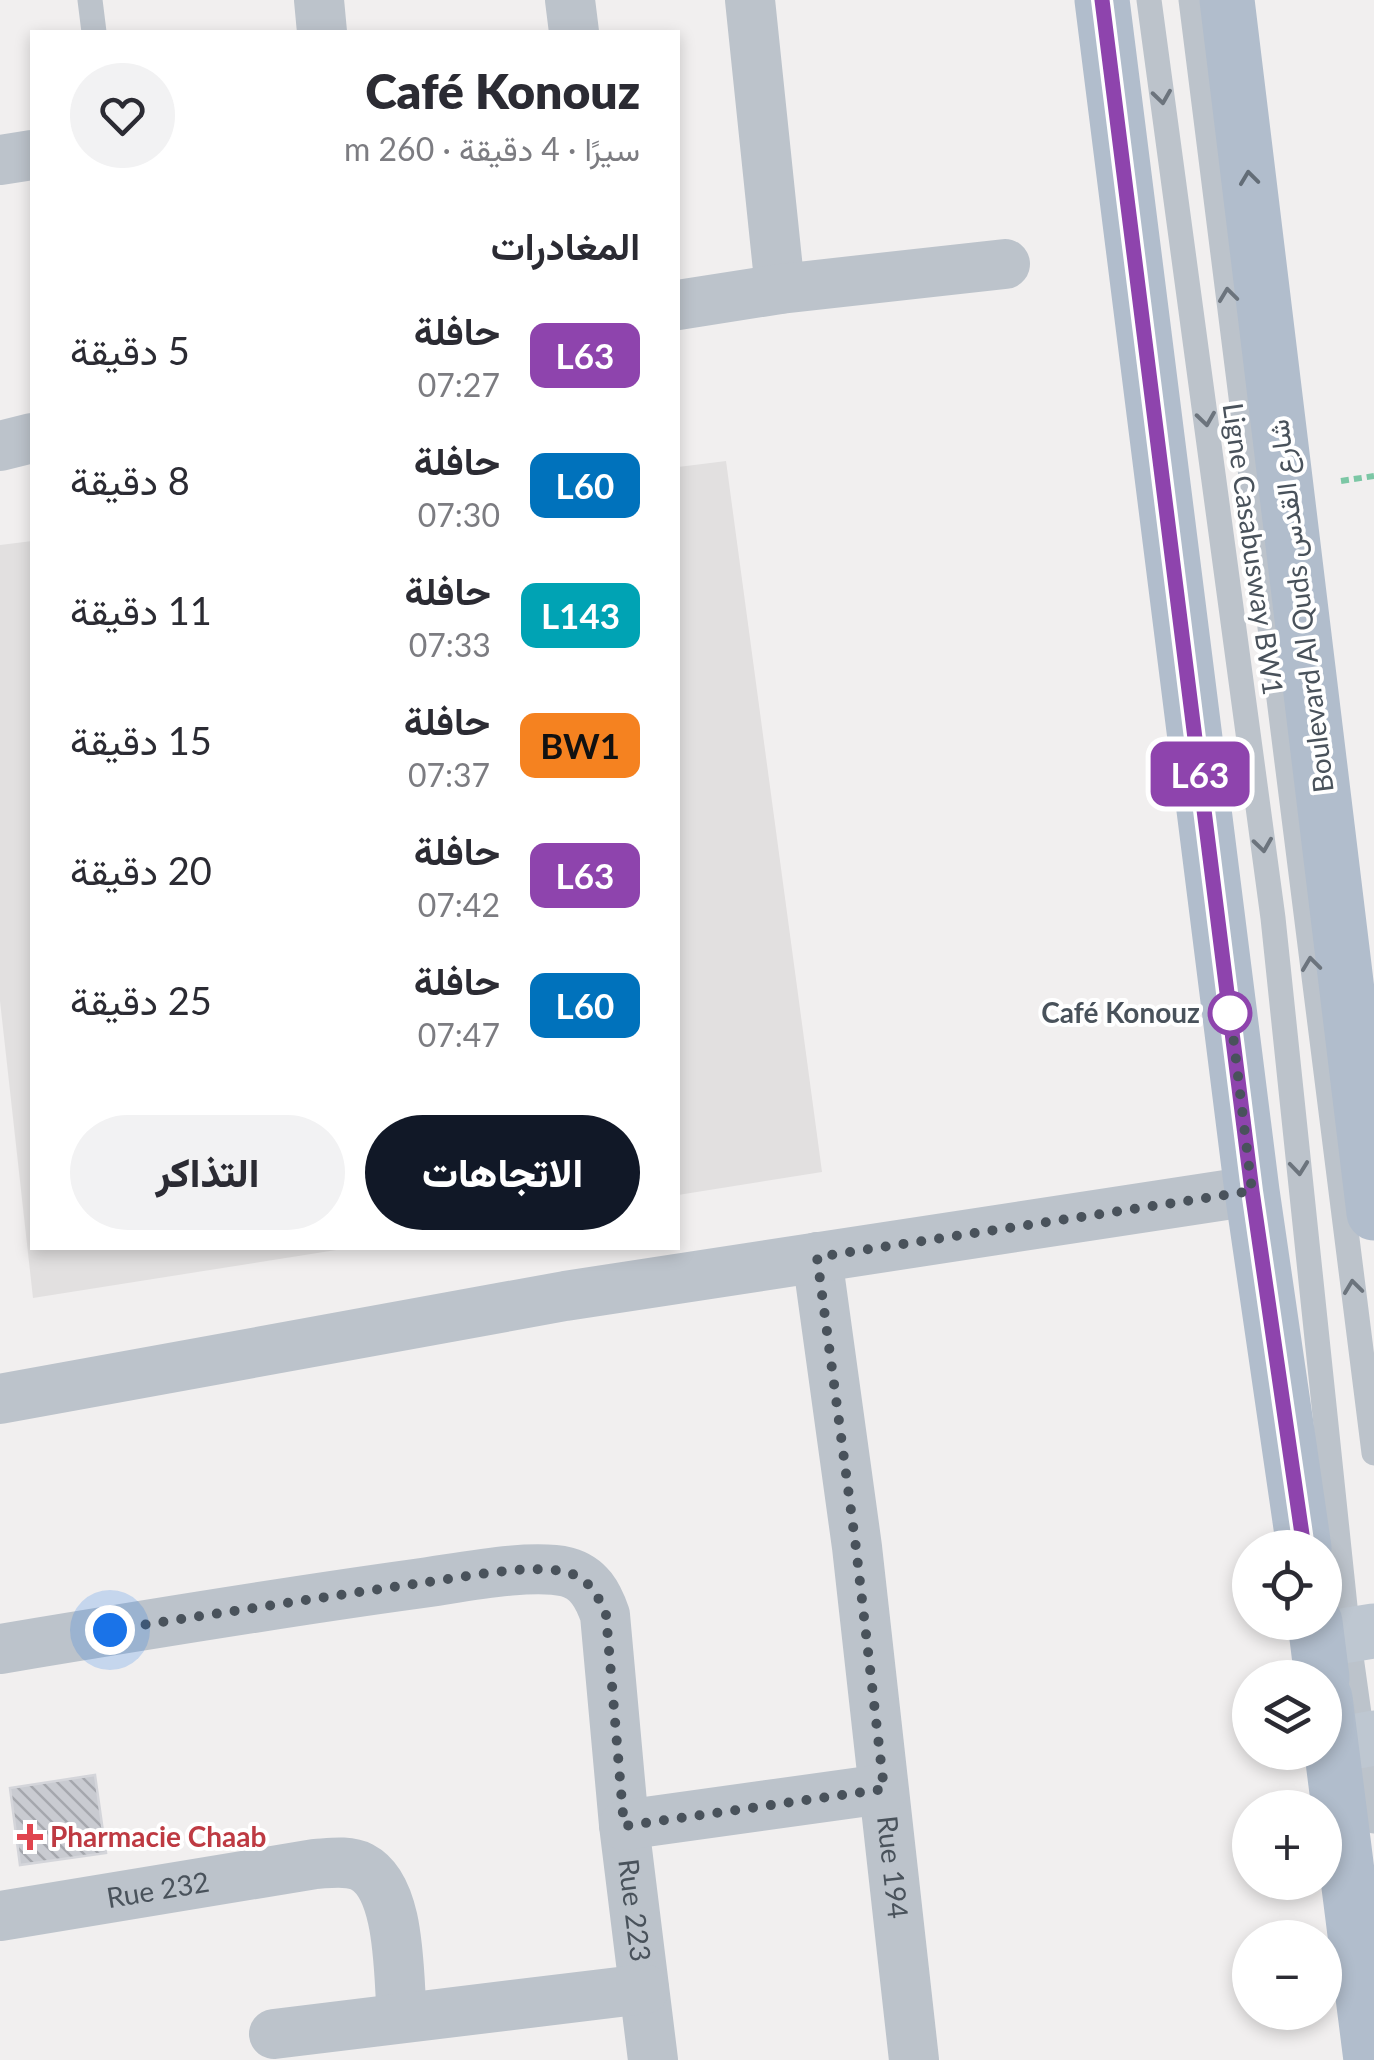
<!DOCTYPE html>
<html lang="ar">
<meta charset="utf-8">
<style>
body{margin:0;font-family:Lato,Vazirmatn,sans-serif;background:#f2f2f3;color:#2b2b33;direction:rtl;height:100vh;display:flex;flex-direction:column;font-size:38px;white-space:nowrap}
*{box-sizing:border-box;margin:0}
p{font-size:32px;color:#7c7c81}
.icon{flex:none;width:55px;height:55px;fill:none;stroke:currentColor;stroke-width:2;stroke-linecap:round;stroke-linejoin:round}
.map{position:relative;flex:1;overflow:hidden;direction:ltr}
.details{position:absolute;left:30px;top:30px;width:650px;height:1220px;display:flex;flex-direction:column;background:#fff;border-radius:0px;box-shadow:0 5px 15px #0003;direction:rtl}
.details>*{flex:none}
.badge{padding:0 20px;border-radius:15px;font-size:35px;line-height:65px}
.tools{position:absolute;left:1232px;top:1530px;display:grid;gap:20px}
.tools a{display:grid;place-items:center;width:110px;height:110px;border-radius:50%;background:#fff;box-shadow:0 5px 15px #0003;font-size:50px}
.you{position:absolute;width:50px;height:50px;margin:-25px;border:8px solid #fff;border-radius:50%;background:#1a73e8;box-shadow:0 0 0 15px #1a73e833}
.map>.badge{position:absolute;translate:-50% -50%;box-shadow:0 0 0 5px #fff}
h2{padding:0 40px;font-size:38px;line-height:90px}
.round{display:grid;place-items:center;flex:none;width:105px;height:105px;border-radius:52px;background:#f2f2f3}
.summary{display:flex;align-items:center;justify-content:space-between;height:170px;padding:0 40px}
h1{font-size:48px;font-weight:800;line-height:75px}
.button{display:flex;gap:20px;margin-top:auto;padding:20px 40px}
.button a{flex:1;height:115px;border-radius:60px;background:#111827;color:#fff;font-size:40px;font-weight:800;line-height:115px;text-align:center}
.button a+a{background:#f2f2f3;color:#2b2b33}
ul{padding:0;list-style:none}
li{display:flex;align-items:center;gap:30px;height:130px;padding:0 40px}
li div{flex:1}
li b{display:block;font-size:38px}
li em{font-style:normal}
li .badge{min-width:110px;font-weight:700;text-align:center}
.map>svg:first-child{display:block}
</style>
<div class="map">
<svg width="1374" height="2060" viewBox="0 0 1374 2060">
<defs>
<pattern id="building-back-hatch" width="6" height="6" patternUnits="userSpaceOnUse" patternTransform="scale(2.5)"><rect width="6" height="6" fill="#c9cbd1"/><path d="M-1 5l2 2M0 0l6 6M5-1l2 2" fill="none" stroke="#a5a7ad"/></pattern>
</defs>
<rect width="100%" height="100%" fill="#f1efef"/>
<g fill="#e2e0e0">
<polygon points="726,461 822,1172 678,1195 678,467"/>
<polygon points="32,541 32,1248 349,1248 33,1298 0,1001 0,545"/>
</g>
<polygon fill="url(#building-back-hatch)" stroke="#d4d5da" stroke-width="2.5" points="95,1775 106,1853 20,1865 10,1788"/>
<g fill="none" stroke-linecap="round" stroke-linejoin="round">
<polyline stroke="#7cc7a5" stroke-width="6" stroke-dasharray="8 5" stroke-linecap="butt" points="1341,481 1374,476"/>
<g stroke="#bcc3cb" stroke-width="25">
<polyline points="90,0 94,32"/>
<polyline points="1149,0 1273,918 1348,1635 1374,1821"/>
<polyline points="1191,0 1374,1453"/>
</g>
<g stroke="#bcc3cb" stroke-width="50">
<polyline points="319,0 322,32"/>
<polyline points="570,0 574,32"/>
<polyline points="750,0 780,289"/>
<polyline points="0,160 32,155"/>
<polyline points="678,305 780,289 1005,264"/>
<polyline points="0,446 32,438"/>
<path id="s1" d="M817 1257 857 1547 914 2060"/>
<polyline points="0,1399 565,1296 1252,1191"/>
<path id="s2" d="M0 1649C138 1626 276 1603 415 1584 455 1579 528 1563 567 1572 589 1578 598 1595 605 1615L624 1825 653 2060"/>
<polyline points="624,1825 883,1789"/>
<path id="s3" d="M0 1916 315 1864C331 1863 348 1860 362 1867 402 1888 398 1976 402 2016"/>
<polyline points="274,2034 644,1989"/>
</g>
<g stroke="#bec7d1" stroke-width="55">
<polyline points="1318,1640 1374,1631"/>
<polyline points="1331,1746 1374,1738"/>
</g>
<g stroke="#b1bdcc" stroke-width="55">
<polyline points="1102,0 1252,1191 1304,1548"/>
<polyline points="1227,0 1374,1213"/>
<polyline points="1315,1622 1322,1678"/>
<polyline points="1325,1698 1371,2060"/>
</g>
</g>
<defs><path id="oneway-chevron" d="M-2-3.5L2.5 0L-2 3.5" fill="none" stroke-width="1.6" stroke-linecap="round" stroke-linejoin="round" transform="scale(2.5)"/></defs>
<g stroke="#6c747d">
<use href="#oneway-chevron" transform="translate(1162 97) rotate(82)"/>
<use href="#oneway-chevron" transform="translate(1228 295) rotate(-97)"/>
<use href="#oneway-chevron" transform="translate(1206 419) rotate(82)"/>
<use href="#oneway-chevron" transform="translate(1263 845) rotate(82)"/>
<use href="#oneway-chevron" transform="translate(1311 964) rotate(-97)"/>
<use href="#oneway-chevron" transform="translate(1299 1168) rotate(84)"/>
<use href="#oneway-chevron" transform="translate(1353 1287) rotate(-97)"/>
</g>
<use stroke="#636d77" href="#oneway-chevron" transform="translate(1249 178) rotate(-97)"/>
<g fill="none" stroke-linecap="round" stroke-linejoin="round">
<defs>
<polyline id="line" points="1102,0 1252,1191 1304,1548"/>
</defs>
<use href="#line" stroke="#fff" stroke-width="22"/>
<use href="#line" stroke="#8e44ad" stroke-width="15"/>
<path stroke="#49525b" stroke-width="10" stroke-dasharray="0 18" d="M110 1630C214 1614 318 1598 421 1583 460 1578 529 1563 566 1572 589 1578 598 1595 606 1615L624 1826 884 1789 856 1548 817 1257 1252 1191 1228 994 1230 1013"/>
</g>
<circle fill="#fff" stroke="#8e44ad" stroke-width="5" cx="1230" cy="1013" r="20"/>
<path fill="#e0444e" stroke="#fff" stroke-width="4" d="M25 1822h10v10h10v10h-10v10h-10v-10h-10v-10h10z"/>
<g text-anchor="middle" stroke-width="8" stroke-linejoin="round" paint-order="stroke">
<g font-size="28" fill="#49525b" stroke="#fff">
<text transform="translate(1253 549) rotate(82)" y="10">Ligne Casabusway BW1</text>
<text transform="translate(1301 606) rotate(-97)" y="10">Boulevard Al Quds شارع القدس</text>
<text dy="10" stroke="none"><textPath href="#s1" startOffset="615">Rue 194</textPath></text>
<text dy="10" stroke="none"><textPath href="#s3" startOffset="160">Rue 232</textPath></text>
<text dy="10" stroke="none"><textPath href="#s2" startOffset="930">Rue 223</textPath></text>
</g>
<g font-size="28" font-weight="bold" fill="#49525b" stroke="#fff" text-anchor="end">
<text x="1200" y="1023">Café Konouz</text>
</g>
<g font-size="28" font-weight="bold" fill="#be3a42" stroke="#fff" text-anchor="start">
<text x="50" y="1847">Pharmacie Chaab</text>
</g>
</g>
</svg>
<div class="tools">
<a><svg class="icon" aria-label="locate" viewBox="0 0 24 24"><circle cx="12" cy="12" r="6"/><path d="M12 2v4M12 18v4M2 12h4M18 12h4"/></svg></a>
<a><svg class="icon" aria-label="layers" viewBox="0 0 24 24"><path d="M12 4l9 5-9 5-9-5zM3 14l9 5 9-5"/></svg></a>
<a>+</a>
<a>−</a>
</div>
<div class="you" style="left:110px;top:1630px"></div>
<b class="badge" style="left:1200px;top:774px;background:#8e44ad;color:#fff">L63</b>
<section class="details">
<div class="summary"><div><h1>Café Konouz</h1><p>سيرًا · 4 دقيقة · 260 m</p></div><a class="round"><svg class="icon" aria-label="heart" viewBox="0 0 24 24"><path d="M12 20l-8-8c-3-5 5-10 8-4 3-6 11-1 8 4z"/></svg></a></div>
<h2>المغادرات</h2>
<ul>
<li><span class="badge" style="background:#8e44ad;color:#fff">L63</span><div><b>حافلة</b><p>07:27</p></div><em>5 دقيقة</em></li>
<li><span class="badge" style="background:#0072bc;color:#fff">L60</span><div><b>حافلة</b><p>07:30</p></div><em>8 دقيقة</em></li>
<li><span class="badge" style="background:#00a3b4;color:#fff">L143</span><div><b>حافلة</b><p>07:33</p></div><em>11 دقيقة</em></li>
<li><span class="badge" style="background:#f58220;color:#111">BW1</span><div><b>حافلة</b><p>07:37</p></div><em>15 دقيقة</em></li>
<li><span class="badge" style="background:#8e44ad;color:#fff">L63</span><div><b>حافلة</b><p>07:42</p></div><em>20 دقيقة</em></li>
<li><span class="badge" style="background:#0072bc;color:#fff">L60</span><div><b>حافلة</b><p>07:47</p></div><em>25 دقيقة</em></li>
</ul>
<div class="button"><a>الاتجاهات</a><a>التذاكر</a></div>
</section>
</div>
